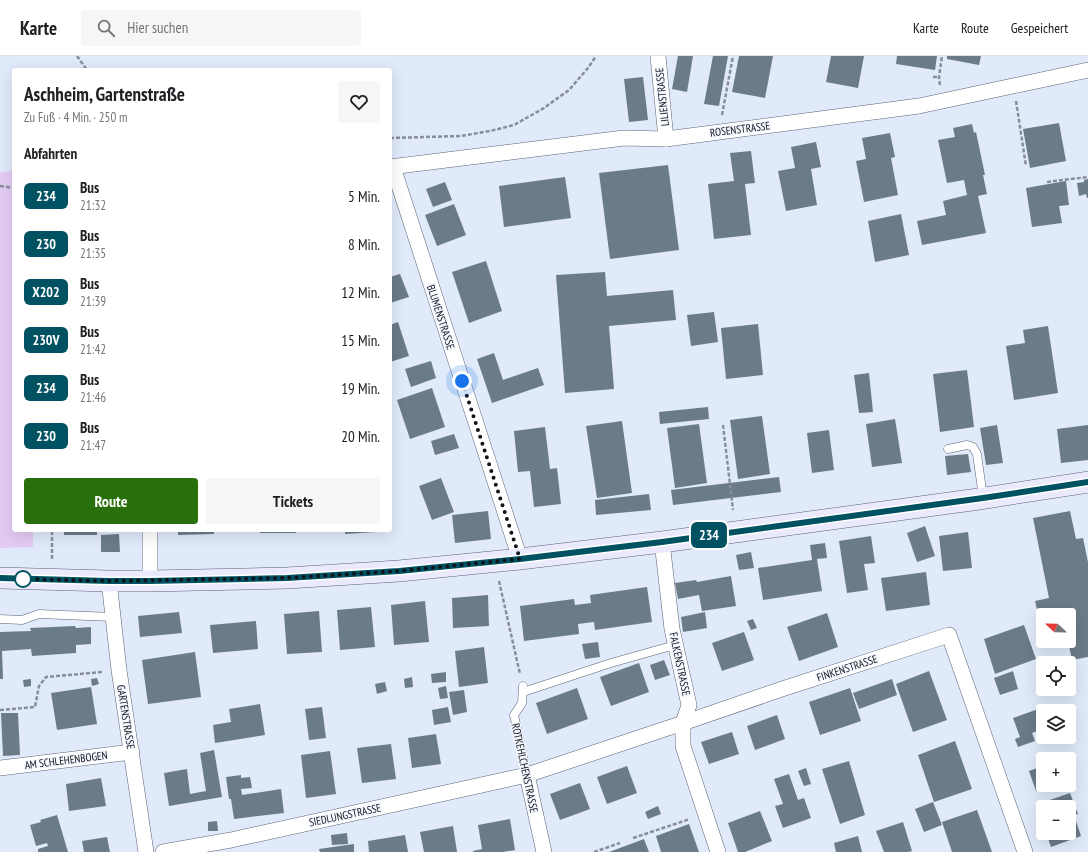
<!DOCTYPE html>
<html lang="de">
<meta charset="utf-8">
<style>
body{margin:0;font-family:"PT Sans Narrow",sans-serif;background:#f6f6f6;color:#202124;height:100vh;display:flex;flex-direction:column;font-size:15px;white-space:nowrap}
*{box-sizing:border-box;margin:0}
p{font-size:13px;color:#757577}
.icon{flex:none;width:22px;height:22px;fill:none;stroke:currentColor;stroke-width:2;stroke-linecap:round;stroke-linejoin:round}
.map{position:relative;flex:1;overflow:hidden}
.side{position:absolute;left:12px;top:12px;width:380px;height:464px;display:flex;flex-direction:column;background:#fff;border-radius:4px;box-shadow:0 4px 16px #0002}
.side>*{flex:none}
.badge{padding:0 8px;border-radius:6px;font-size:14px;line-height:26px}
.needle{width:26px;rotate:292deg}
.controls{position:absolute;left:1036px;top:552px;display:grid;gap:8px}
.controls a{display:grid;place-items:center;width:40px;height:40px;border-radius:4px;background:#fff;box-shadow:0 4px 16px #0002;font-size:20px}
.you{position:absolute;width:20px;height:20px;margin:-10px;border:3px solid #fff;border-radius:50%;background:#1a73e8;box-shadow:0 0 0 6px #1a73e833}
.map>.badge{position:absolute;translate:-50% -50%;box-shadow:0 0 0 2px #fff}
h2{padding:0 12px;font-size:15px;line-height:36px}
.round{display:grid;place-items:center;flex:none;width:42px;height:42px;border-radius:4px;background:#f6f6f6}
.overview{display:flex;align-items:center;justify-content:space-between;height:68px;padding:0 12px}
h1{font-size:19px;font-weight:600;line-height:30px}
.cta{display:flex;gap:8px;margin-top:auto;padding:8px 12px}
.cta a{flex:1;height:46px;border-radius:4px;background:#296f0b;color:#fff;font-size:16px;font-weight:600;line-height:46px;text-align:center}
.cta a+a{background:#f6f6f6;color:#202124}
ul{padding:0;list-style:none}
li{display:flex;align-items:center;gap:12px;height:48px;padding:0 12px}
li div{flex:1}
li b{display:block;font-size:15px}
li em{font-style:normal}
li .badge{min-width:44px;font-weight:700;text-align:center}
header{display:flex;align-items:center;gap:24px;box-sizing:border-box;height:56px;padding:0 20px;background:#fff;border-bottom:1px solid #e0e0e0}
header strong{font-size:19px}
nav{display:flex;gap:22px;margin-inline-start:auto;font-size:14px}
.search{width:280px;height:36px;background:#f6f6f6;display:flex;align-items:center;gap:10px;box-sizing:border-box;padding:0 14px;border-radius:4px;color:#757577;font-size:15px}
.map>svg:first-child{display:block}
</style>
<header>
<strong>Karte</strong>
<div class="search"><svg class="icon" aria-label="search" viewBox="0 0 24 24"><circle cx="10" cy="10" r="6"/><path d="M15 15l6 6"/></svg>Hier suchen</div>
<nav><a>Karte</a><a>Route</a><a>Gespeichert</a></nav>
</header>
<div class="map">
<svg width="1088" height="796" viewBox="0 0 1088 796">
<rect width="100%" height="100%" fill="#e0eafb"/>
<polygon fill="#e3cbf4" points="14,115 14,474 33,474 33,491 0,492 0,116"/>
<g fill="#6b7c87">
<polygon points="678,0 693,0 687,36 672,33"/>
<polygon points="713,0 728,0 719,50 704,48"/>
<polygon points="739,0 773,0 765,42 732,36"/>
<polygon points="831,0 864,0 858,32 826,26"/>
<polygon points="897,0 937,0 935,14 896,8"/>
<polygon points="947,0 981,0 979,9 947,3"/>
<polygon points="643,21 648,64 629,66 624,23"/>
<polygon points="1059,67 1066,105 1030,112 1023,73"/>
<polygon points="972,68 974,77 976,76 985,119 983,119 987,138 978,140 986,177 922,189 917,165 946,159 943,145 967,139 964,124 947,127 938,84 955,81 953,72"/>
<polygon points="890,77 895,101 891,102 898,139 864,146 856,105 866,103 862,82"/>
<polygon points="816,86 821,111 811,113 817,149 786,155 778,115 795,112 791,91"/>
<polygon points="751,95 755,127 745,128 751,179 714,183 708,128 734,125 730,97"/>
<polygon points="668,109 679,194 610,203 599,117"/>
<polygon points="565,121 571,162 504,171 499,130"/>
<polygon points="1088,123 1088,142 1087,142 1086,138 1079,140 1077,127 1084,126 1084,124"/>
<polygon points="1066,125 1069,149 1059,150 1062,167 1032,171 1026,132"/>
<polygon points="445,126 452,144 433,151 426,133"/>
<polygon points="454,148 466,179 437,190 425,159"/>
<polygon points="901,158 909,199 875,206 868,165"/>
<polygon points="486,205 502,255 469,267 452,216"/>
<polygon points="605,216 607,240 673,234 676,264 609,270 614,333 565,337 556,219"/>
<polygon points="400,218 409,241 390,247 390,221"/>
<polygon points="714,256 718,286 691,290 687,259"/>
<polygon points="398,266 409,300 390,306 390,269"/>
<polygon points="758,268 763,319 726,323 721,272"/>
<polygon points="1048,270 1058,337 1014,344 1006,290 1025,287 1023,274"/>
<polygon points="494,297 503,324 538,312 544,329 492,347 477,303"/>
<polygon points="431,305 436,322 411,331 405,313"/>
<polygon points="967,314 974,371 940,376 933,318"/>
<polygon points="869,317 873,356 859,357 854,319"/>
<polygon points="432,332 445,371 410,383 397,344"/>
<polygon points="708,351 709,363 660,368 659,356"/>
<polygon points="762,360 770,418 738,423 730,364"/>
<polygon points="895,363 902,407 872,411 866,368"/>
<polygon points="622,365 632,437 597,442 586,370"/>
<polygon points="699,368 707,427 675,432 667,372"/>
<polygon points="997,369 1003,407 986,409 980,372"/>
<polygon points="1088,369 1088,404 1061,407 1057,373"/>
<polygon points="545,371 550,413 557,412 561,448 534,451 530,415 518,416 514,375"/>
<polygon points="829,374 834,414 812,417 807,377"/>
<polygon points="454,378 459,392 435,399 431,385"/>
<polygon points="968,398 971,416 947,419 945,400"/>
<polygon points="779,421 781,436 673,449 671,434"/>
<polygon points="441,422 454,456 432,464 419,430"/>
<polygon points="649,438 651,454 596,459 595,444"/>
<polygon points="488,455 491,483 455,487 452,459"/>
<polygon points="1070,455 1076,483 1083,482 1088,506 1088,601 1072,604 1069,590 1060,592 1058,585 1069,585 1069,559 1043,559 1043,561 1039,562 1035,545 1049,542 1033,462"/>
<polygon points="925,470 935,500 917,506 907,477"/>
<rect x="64" y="474" width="33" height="5"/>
<polygon points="178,474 214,474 214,478 178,479"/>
<rect x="260" y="474" width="36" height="3"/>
<polygon points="345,474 375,474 376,476 345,478"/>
<polygon points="968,476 972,512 943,515 939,480"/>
<polygon points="119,478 120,496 101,496 101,479"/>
<polygon points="871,480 875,507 864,508 868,534 847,537 839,485"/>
<polygon points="825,487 827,502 817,503 822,535 763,544 758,512 812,504 810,489"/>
<polygon points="751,496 754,512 739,514 736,499"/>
<polygon points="926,516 930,549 886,555 881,522"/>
<polygon points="731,520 736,550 702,555 699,539 678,543 675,527 696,524 697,526"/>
<polygon points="647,531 652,566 595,574 594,566 578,568 579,578 524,585 520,550 574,543 575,549 591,547 590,539"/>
<polygon points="488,539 489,570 453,572 452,542"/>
<polygon points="425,545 429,586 394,589 391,549"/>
<polygon points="371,551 375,591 340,594 337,554"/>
<polygon points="319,555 322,596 287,598 284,558"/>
<polygon points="179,556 182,577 140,581 138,560"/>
<polygon points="705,556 707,572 683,576 681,561"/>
<polygon points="827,557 838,591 799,605 787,571"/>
<polygon points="753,563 757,572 751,574 747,565"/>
<polygon points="256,565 258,593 213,597 210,569"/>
<polygon points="1024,569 1036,603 995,618 984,583"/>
<polygon points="75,570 76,572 91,571 91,588 76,589 76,597 32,600 31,593 2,595 3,623 0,623 0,576 31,575 30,572"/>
<polygon points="744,576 754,604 722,615 712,587"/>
<polygon points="598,586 600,601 585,603 582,588"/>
<polygon points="484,591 488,627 459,631 455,595"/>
<polygon points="195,596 201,641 148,648 142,604"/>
<polygon points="664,604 670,619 655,624 650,609"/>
<polygon points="639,607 649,636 611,650 600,621"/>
<polygon points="929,615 947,664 913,676 896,628"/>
<polygon points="1013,615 1018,633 1000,639 994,622"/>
<polygon points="446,616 446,626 432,627 431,618"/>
<polygon points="412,621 413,631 405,632 404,623"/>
<polygon points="97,622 99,628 92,630 91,623"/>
<polygon points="31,623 31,630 24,631 23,624"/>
<polygon points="892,623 897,639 859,653 853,637"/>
<polygon points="385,626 387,635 377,638 375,628"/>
<polygon points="446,630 448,642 440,643 438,632"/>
<polygon points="91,631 97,668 57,674 51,637"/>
<polygon points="577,632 588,663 547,678 536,647"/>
<polygon points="850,632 861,665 820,679 809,646"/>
<polygon points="464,634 467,656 453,659 449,636"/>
<polygon points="260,648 265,679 215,687 213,669 231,666 229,653"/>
<polygon points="322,651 326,682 309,684 305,653"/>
<polygon points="448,651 451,666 434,669 432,654"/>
<polygon points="1041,652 1043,657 1043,673 1032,677 1035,685 1018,691 1015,683 1020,681 1013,662"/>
<polygon points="1,657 18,657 20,699 3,700"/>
<polygon points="777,659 785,683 755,694 747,670"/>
<polygon points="732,676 739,698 709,708 701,686"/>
<polygon points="436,678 441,708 412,712 408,682"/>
<polygon points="955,685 972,733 934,746 918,699"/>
<polygon points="391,688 396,723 362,727 357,692"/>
<polygon points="214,694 222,741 169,750 164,717 187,713 190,738 206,735 200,697"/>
<polygon points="330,695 336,738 306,742 301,699"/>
<polygon points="849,705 865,759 840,768 822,713"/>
<polygon points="627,710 637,737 607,748 597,721"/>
<polygon points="1043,710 1043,729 1050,729 1036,735 1029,715"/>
<polygon points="806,712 811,728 804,730 798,715"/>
<polygon points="789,718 798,744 804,742 811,762 783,772 775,750 783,748 774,723"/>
<polygon points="241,719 241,722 250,721 252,732 241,733 242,739 281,733 284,757 234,763 231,743 229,743 226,721"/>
<polygon points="101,722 106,750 69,755 66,728"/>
<polygon points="580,727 590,753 560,764 550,738"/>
<polygon points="1070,737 1078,758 1074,759 1081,780 1051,791 1046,777 1069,777 1069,751 1042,751 1041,747"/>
<polygon points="933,746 942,769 924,776 915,753"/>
<polygon points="658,750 661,758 648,763 645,756"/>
<polygon points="977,754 992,796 952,796 942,766"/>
<polygon points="760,755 772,785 745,796 738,796 728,767"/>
<polygon points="57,759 68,796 38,796 38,793 48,790 47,787 36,790 30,769 41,766 40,764"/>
<polygon points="510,763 515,794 503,796 473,796 473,795 482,793 478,769"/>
<polygon points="217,765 218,775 208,775 208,766"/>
<polygon points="903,766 912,795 908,796 884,796 876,775"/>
<polygon points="689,768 699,796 661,796 656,780"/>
<polygon points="453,770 457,796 424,796 420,776"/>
<polygon points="347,777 348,788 332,789 331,779"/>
<polygon points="405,779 408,796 369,796 368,785"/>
<polygon points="858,780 862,796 836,796 834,787"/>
<polygon points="107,781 110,796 84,796 82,785"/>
<polygon points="644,783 649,796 609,796"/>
<polygon points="354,788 354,796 320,796 319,793"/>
</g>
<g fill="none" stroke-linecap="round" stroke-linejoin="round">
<defs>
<g id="service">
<polyline points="948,393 967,389 973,391 977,398 983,441"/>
<polyline points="0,563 22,564 39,558 113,561"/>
<polyline points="523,630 522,647 514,659 527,719"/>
<polyline points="523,636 611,607 675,589"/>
</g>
<g id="minor">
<polyline points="658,0 666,83"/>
<polyline points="390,111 624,82 666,83 919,50 1088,14"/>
<polyline points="393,111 520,503"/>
<polyline points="150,474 150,525"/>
<polyline points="662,486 672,573 689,649 683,667 683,690 718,796"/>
<polyline points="109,525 119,614 146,796"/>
<polyline points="0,712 132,696"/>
<polyline points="527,719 544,796"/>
<polyline points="163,796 231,784 527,719 683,667 782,633 949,579 1025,796"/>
</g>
<polyline id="secondary" points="0,522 109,525 150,525 287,522 399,515 520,503 662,486 979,443 1088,426"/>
</defs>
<use href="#service" stroke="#5c6473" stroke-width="9"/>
<use href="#minor" stroke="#5c6473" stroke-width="16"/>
<use href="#secondary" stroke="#5c6473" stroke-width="22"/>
<g stroke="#878e9a" stroke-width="2.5" stroke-dasharray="4 2" stroke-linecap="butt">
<polyline points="77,0 87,14"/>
<polyline points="933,21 939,21"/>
<polyline points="940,29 939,21 942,0"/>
<polyline points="1016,45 1026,110"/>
<polyline points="722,59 733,0"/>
<polyline points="390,82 461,80 490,75 514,69 544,52 569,34 588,12 596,0"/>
<polyline points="1047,126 1088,121"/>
<polyline points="0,130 14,132"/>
<polyline points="723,369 733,454"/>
<polyline points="52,503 52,474"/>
<polyline points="499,525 520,618"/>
<polyline points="0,654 35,651 39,630 46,621 102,616"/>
<polyline points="633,782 690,763"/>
<polyline points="594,796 620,787"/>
</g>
<use href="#service" stroke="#fff" stroke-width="8"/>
<use href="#minor" stroke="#fff" stroke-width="15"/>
<use href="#secondary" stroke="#ebeafc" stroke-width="21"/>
</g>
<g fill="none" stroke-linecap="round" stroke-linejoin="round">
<defs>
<polyline id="line" points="0,522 109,525 150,525 287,522 399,515 520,503 662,486 983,442 1088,426"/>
</defs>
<use href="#line" stroke="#fff" stroke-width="9"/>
<use href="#line" stroke="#005262" stroke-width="6"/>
<polyline stroke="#101319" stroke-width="4" stroke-dasharray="0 7.2" points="23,523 109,525 287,522 399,515 520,503 462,325"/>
</g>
<circle fill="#fff" stroke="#005262" stroke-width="2" cx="23" cy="523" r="8"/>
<g text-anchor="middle" stroke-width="3" stroke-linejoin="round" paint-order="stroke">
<g font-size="11" fill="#101319" stroke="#f3f7fe">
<text transform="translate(662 41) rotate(-96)" y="4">LILIENSTRASSE</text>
<text transform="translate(740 73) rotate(-7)" y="4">ROSENSTRASSE</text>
<text transform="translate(441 261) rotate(72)" y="4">BLUMENSTRASSE</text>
<text transform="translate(680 608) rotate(78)" y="4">FALKENSTRASSE</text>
<text transform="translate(847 612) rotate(-18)" y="4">FINKENSTRASSE</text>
<text transform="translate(126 661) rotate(81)" y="4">GARTENSTRASSE</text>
<text transform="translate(66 704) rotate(-7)" y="4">AM SCHLEHENBOGEN</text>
<text transform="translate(525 712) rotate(78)" y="4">ROTKEHLCHENSTRASSE</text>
<text transform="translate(345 759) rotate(-12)" y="4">SIEDLUNGSTRASSE</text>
</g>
</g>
</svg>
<div class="controls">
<a><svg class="needle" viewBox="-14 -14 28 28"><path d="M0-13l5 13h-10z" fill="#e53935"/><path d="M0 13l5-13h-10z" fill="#757577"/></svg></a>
<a><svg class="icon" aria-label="locate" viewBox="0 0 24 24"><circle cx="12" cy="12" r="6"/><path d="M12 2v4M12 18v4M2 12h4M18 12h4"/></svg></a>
<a><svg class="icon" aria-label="layers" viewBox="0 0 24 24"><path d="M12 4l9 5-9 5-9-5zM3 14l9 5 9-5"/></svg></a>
<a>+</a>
<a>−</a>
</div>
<div class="you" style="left:462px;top:325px"></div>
<b class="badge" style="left:709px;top:479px;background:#005262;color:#fff">234</b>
<section class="side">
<div class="overview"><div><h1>Aschheim, Gartenstraße</h1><p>Zu Fuß · 4 Min. · 250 m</p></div><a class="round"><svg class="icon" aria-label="heart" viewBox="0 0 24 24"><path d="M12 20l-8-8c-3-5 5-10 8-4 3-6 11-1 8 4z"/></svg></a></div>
<h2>Abfahrten</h2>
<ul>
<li><span class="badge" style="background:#005262;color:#fff">234</span><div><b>Bus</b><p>21:32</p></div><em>5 Min.</em></li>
<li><span class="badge" style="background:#005262;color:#fff">230</span><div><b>Bus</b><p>21:35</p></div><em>8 Min.</em></li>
<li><span class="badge" style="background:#005262;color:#fff">X202</span><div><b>Bus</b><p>21:39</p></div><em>12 Min.</em></li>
<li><span class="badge" style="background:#005262;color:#fff">230V</span><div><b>Bus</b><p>21:42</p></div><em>15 Min.</em></li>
<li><span class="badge" style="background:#005262;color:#fff">234</span><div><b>Bus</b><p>21:46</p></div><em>19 Min.</em></li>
<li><span class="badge" style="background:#005262;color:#fff">230</span><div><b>Bus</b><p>21:47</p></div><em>20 Min.</em></li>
</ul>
<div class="cta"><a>Route</a><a>Tickets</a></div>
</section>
</div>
